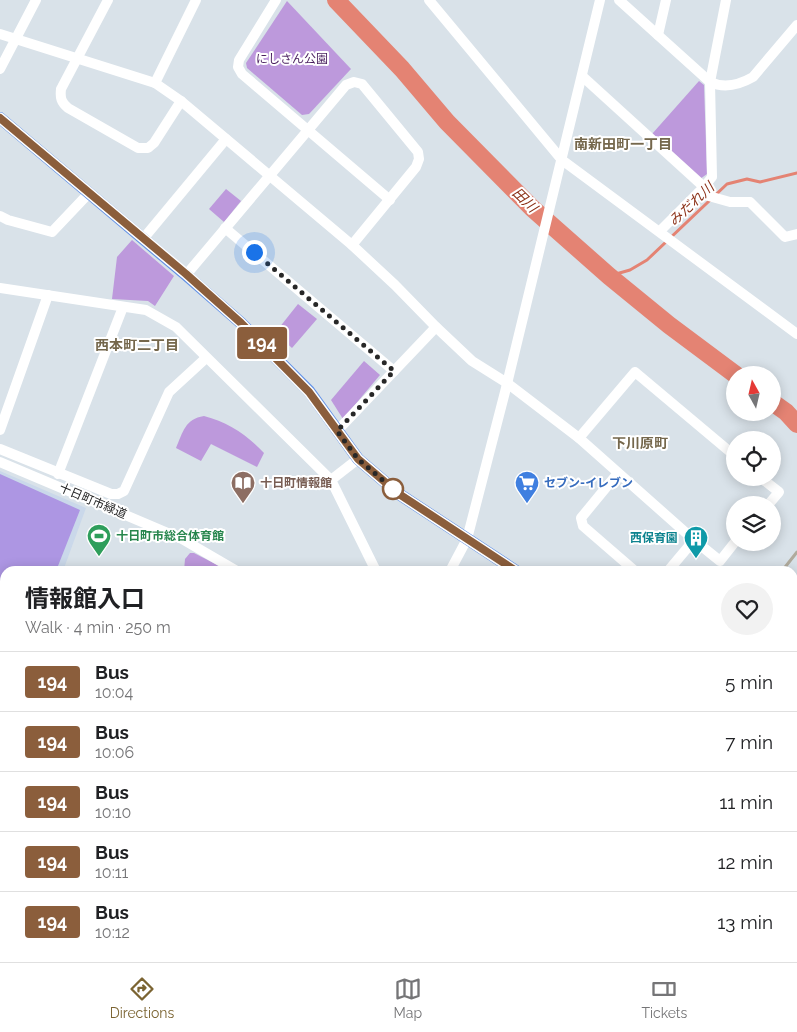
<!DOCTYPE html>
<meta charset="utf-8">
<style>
body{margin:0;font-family:Raleway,"Noto Sans JP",sans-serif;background:#f2f2f2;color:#202124;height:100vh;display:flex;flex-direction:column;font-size:19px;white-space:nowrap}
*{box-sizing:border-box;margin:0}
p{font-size:16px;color:#757577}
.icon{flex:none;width:28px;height:28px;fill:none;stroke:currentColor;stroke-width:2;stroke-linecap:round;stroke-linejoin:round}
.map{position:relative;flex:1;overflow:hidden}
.details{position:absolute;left:0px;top:566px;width:798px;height:396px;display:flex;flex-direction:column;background:#fff;border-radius:15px 15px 0 0;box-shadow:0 2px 12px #0003}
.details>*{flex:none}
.badge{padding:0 10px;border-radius:4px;font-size:18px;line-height:32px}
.needle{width:32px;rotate:352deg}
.controls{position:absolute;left:726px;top:366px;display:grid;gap:10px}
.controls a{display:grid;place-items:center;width:55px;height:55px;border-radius:50%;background:#fff;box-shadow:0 2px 12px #0003;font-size:25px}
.you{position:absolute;width:25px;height:25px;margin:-12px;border:4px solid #fff;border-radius:50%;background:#1a73e8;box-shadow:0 0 0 8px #1a73e833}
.map>.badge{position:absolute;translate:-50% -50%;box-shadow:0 0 0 2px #fff}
.round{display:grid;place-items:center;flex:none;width:52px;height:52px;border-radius:26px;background:#f2f2f2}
.overview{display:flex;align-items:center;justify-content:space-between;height:85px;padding:0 25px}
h1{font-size:24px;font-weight:700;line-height:38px}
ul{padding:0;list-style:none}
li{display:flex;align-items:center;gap:15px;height:60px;padding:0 25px;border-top:1px solid #e0e0e0}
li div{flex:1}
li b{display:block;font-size:19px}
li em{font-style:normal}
li .badge{min-width:55px;font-weight:700;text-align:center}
.menu{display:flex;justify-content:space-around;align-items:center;height:70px;border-top:1px solid #e0e0e0;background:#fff;font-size:14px;color:#757577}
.menu a{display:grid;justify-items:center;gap:2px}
.menu .active{color:#7b6432}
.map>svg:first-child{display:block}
</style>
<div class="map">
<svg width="797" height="962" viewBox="0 0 797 962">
<rect width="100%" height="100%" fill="#d9e2e9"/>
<polygon fill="#cad8ea" points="0,471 86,508 63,571 5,571 5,809 0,808"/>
<g fill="#bd99dc">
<polygon points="287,1 351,69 309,114 302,115 247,68 246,63"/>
<polygon points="699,81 704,85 707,174 700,179 652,134"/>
<polygon points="226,189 241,201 224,222 209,209"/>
<polygon points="132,240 174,276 155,306 148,301 112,299 117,257"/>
<polygon points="298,304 317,319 292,348 275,333"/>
<polygon points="364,361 380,375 343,419 331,400"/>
<path d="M204 416C228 422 247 435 264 453L257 467 211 444 201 461 176 448C183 432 185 419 204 416Z"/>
<polygon points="190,553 194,553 229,571 184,571 185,559"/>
</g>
<polygon fill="#ad96e3" points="0,474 80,510 56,571 5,571 5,664 0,662"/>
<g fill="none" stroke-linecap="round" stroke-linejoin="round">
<polyline stroke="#e48373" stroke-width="3" points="609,276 630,270 647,260 727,184 747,179 760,182 797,173"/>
<g stroke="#e48373" stroke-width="18">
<polyline points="336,0 402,69 447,122 532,208 609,276 669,325 736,375"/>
<polyline points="772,402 786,412 797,424"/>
</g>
<g stroke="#fff" stroke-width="10">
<path d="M108 0 61 89C60 98 61 102 68 108L138 148H148L154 143 181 101"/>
<polyline points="276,0 239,60 238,67 242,74 390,200"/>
<polyline points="429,0 562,160 797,334"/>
<path d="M619 0 710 82C725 89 739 85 753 77L797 25"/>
<polyline points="0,34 155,83 181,101 352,245 395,285 436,327 472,361 507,383 579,438 694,540 720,561 735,542"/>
<polyline points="658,35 666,0"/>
<polyline points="0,69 36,0"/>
<polyline points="582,76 704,187"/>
<polyline points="155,83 196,0"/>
<polyline points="698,193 730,202 750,202 785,237 797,234"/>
<polyline points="0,216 8,220 52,232 89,193"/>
<polyline points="225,228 394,371"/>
<polyline points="660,231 704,187 712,177 710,82 726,0"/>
<polyline points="143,239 226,139"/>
<polyline points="186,275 346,85 354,82 362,84 418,152 419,159 416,167 352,245"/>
<polyline points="0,288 146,310 176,327 331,480 376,571"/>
<polyline points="0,430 48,295"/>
<polyline points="337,431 436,327"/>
<polyline points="579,438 635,372 735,456"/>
<polyline points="0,449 111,494 118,494 124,491 169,392 206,358"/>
<polyline points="0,462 182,539 237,571"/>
<polyline points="618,473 581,518 583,526 635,571"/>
<polyline points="58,474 123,307"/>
<polyline points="761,478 779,492 768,505"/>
<polyline points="331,480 358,459"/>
<polyline points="450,571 467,539 505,392 600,0"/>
<polyline points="668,571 694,540"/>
<polyline points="792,651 797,656"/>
<polyline points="0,813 5,815"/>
<polyline points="231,958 237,962"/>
<polyline points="368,958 370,962"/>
<polyline points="469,962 469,958"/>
<polyline points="570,962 572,958"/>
</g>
<g stroke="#6291e5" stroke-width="12">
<polyline points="0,118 186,275 241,323 309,391 358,459 399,494 516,571"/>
<polyline points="792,880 797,884"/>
</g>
<g stroke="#b0ab9d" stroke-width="3">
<polyline points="782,571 797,552"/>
<polyline points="792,664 797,661"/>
<polyline points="554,962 556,958"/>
<polyline points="562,962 564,958"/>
</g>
</g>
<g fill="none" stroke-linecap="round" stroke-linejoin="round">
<defs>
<polyline id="line" points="0,118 186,274 241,323 309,392 358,459 399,494 516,571"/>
</defs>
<use href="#line" stroke="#fff" stroke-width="11"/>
<use href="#line" stroke="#8b5e3c" stroke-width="8"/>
<polyline stroke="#272727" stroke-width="5" stroke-dasharray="0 9" points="254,252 394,371 337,431 358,459 399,494 393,489"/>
</g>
<defs>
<symbol id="library-pin" viewBox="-11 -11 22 30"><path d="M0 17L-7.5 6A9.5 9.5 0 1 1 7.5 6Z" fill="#8d6e63" stroke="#fff"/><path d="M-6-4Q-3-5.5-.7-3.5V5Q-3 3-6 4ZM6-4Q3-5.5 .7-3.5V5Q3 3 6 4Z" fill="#fff"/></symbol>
<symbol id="supermarket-pin" viewBox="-11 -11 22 30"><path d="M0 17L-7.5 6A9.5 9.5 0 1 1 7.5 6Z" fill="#3f7fe0" stroke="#fff"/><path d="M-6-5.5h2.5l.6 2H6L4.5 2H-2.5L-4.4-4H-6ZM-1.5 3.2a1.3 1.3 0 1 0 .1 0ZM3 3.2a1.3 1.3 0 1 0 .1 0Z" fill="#fff"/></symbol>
<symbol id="stadium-pin" viewBox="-11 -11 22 30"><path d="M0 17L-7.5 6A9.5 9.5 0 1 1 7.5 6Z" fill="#2e9e5b" stroke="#fff"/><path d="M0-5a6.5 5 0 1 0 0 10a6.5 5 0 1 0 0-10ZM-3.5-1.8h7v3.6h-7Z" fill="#fff"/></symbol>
<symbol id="building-pin" viewBox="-11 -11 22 30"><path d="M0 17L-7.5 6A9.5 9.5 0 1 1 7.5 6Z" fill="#0f9aa8" stroke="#fff"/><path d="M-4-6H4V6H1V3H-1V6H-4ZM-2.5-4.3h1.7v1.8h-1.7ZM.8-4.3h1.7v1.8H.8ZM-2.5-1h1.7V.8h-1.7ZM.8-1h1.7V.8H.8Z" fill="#fff"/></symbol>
</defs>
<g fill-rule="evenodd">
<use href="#library-pin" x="229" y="469" width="28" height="38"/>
<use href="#supermarket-pin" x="513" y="469" width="28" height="38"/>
<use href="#stadium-pin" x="85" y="522" width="28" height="38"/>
<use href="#building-pin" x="682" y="524" width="28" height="38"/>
</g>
<circle fill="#fff" stroke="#8b5e3c" stroke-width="2.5" cx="393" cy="489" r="10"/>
<g text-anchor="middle" stroke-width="4" stroke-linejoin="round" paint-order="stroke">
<g font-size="12" fill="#481e5d" stroke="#fff">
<text x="292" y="63">にしさん公園</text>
</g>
<g font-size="12" font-weight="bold" fill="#785e54" stroke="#fff" text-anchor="start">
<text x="260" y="487">十日町情報館</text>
</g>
<g font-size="12" font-weight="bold" fill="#366cbe" stroke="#fff" text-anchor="start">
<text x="544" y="487">セブン-イレブン</text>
</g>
<g font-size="12" fill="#272727" stroke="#fff">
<text transform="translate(93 501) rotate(23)" y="4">十日町市緑道</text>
</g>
<g font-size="12" font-weight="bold" fill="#27864d" stroke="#fff" text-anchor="start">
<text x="116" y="540">十日町市総合体育館</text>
</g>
<g font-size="12" font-weight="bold" fill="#0d838f" stroke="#fff" text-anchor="end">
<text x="678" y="542">西保育園</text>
</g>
<g font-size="14" font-weight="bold" fill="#74674c" stroke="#fff">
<text x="623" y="149">南新田町一丁目</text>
<text x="137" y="350">西本町二丁目</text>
<text x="640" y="448">下川原町</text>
</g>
<g font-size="14" font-style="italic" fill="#8b3017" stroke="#fff">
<text transform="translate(525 200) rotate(44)" y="5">田川</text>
<text transform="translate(691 204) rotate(-43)" y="5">みだれ川</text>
</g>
</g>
</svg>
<div class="controls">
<a><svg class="needle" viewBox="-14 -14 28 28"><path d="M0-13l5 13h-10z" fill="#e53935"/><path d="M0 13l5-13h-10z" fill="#757577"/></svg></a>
<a><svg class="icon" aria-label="locate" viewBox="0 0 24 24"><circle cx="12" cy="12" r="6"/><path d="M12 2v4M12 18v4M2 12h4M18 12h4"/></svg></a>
<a><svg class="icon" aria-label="layers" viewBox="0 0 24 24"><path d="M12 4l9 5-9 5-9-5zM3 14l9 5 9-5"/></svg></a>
</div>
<div class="you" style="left:254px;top:252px"></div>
<b class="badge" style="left:262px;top:343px;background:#8b5e3c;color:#fff">194</b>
<section class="details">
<div class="overview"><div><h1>情報館入口</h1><p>Walk · 4 min · 250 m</p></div><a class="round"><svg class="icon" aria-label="heart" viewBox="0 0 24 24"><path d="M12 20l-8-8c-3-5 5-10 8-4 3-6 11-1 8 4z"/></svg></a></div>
<ul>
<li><span class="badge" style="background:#8b5e3c;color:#fff">194</span><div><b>Bus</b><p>10:04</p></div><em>5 min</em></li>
<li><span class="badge" style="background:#8b5e3c;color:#fff">194</span><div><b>Bus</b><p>10:06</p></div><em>7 min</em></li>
<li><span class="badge" style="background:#8b5e3c;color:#fff">194</span><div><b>Bus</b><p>10:10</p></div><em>11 min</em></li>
<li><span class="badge" style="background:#8b5e3c;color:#fff">194</span><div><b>Bus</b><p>10:11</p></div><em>12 min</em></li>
<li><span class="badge" style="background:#8b5e3c;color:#fff">194</span><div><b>Bus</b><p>10:12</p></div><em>13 min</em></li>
</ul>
</section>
</div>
<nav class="menu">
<a class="active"><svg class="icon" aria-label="directions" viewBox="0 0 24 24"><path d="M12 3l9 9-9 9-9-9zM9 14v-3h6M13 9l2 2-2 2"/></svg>Directions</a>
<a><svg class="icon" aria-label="map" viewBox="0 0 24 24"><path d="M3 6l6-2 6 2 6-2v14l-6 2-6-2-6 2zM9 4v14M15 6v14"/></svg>Map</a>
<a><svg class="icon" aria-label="tickets" viewBox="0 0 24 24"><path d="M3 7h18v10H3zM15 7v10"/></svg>Tickets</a>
</nav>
